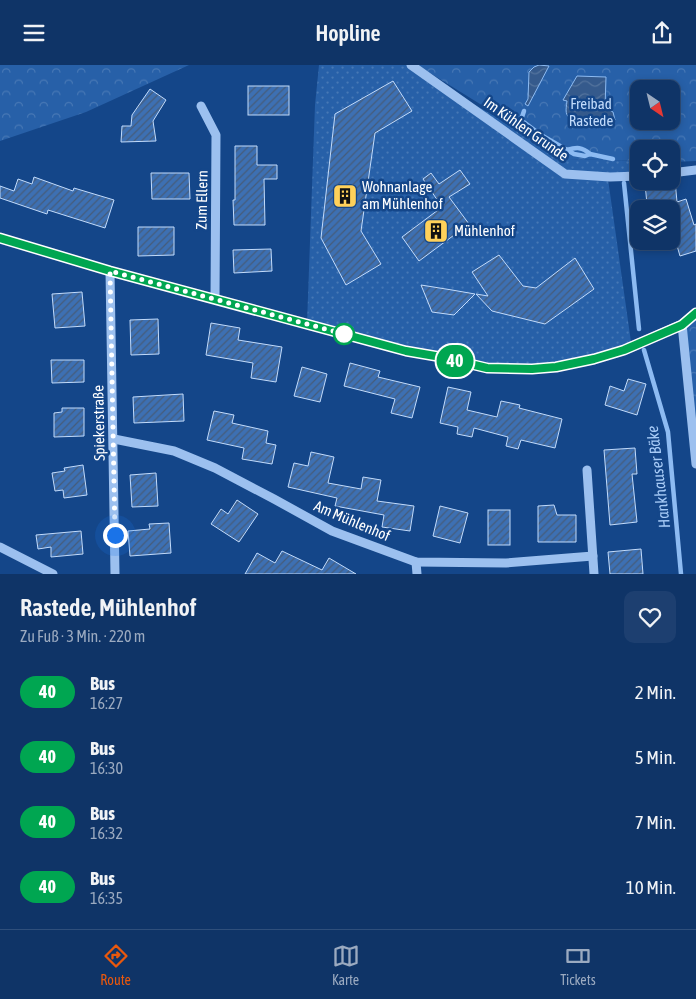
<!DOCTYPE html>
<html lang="de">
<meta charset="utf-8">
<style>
body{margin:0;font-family:"Asap Condensed",sans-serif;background:#1d3f70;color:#f1f3f6;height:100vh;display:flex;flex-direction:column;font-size:19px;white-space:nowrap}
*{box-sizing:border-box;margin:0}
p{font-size:16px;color:#9baac0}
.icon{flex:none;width:28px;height:28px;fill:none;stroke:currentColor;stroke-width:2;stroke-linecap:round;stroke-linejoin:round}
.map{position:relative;height:509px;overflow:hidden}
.sheet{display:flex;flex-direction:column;background:#0f3467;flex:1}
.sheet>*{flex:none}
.badge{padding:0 10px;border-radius:16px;font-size:18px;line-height:32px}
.needle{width:32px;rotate:145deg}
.fabs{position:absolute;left:630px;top:15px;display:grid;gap:10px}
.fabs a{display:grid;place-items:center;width:50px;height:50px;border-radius:10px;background:#0f3467;box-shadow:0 2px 8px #0003,0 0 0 1px #2f4f7b;font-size:25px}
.you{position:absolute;width:25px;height:25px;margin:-12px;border:4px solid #fff;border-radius:50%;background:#1a73e8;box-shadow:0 0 0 8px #1a73e833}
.map>.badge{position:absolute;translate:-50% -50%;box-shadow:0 0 0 2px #fff}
.round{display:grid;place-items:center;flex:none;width:52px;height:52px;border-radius:10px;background:#1d3f70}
.head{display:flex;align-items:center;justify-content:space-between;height:85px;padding:0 20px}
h1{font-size:24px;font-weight:600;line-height:38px}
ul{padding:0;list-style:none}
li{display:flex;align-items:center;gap:15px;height:65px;padding:0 20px}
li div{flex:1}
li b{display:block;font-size:19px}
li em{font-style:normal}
li .badge{min-width:55px;font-weight:700;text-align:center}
header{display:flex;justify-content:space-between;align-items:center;height:65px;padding:0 20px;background:#0f3467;font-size:22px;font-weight:600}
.menu{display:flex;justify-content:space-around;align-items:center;height:70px;border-top:1px solid #2f4f7b;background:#0f3467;font-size:14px;color:#9baac0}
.menu a{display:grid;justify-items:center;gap:2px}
.menu .active{color:#ea580c}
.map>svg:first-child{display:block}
</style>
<header><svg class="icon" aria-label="menu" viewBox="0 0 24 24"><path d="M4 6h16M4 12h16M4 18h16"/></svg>Hopline<svg class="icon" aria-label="share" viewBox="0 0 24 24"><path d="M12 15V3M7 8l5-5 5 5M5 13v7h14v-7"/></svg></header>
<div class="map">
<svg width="696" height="509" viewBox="0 0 696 509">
<defs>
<pattern id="grass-dots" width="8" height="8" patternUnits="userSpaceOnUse" patternTransform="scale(1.25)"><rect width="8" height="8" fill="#2760a8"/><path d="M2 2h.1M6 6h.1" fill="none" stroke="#4778b5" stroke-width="1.8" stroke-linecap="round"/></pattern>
<pattern id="forest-crowns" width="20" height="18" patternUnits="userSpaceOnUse" patternTransform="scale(1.25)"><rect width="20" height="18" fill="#2760a8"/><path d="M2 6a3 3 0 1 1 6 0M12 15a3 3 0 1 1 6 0" fill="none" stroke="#4778b5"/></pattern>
<pattern id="water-waves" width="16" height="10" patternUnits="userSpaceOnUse" patternTransform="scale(1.25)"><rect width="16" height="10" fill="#355a8c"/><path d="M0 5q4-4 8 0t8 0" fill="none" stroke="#53739d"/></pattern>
<pattern id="building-hatch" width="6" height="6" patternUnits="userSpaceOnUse" patternTransform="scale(1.25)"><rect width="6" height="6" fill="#3d70b3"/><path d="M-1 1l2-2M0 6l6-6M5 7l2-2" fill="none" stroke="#455c7a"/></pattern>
</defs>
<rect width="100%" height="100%" fill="#144689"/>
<polygon fill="url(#grass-dots)" points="319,0 411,0 435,17 569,94 639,96 639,108 608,114 631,277 613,289 556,302 487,303 307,259 315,40"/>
<g fill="url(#forest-crowns)" fill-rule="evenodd">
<polygon points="0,0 189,0 86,47 0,76"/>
<path d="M417 0H696V96L671 97V84H639V96L569 94ZM639 24H671V56H639Z"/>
<polygon points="696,253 696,352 695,354 686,262"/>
</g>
<g fill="url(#water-waves)" stroke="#8dbbf2">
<polygon points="539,0 549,1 528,41 525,39 528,34 529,7 534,2"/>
<path d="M577 11 606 12 605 43 613 47 615 55 612 58 573 55C564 51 566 45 567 36L563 35Z"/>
</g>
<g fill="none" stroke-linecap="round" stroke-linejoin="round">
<g stroke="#8dbbf2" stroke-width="4.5">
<polyline points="524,46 521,55 541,70 574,89 585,91 590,89 613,94"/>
<path d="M567 85C577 82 582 82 590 89"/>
<polyline points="624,118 639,264"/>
<polyline points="644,285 668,367 681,509"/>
</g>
</g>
<g fill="url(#building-hatch)" stroke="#c2dbfb">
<polygon points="393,16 412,46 375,68 361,166 381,199 346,220 321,173 335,49"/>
<rect x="248" y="21" width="41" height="29"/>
<polygon points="150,24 166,35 153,56 156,76 121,77 122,61 131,61 132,50"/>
<polygon points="235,81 257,81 257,100 277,100 277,114 264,114 265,160 234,160 233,135 235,135"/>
<polygon points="460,105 470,119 449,132 469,159 419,196 402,172 442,142 423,114 431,108 439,119"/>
<polygon points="151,108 189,108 190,134 152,134"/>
<polygon points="34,112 73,126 74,123 114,135 105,163 48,145 47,149 0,133 0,121 14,126 18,114 32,119"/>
<polygon points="671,115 675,115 677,137 686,134 694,160 696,159 696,186 680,191 671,160 671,144 667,144 664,136 647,139 645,119"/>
<polygon points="138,162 174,162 174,190 138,191"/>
<polygon points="271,184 272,206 234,208 233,185"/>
<polygon points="499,190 523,221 536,223 575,193 594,224 545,259 492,246 476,229 488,231 472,207"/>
<polygon points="421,220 452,225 475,229 454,250 432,247"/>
<polygon points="82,227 85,261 55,263 52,229"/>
<polygon points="158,254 159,289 131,290 130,255"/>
<polygon points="211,258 240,263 238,275 282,282 276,317 251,313 253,298 206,290"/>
<polygon points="51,295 84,295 84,317 52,318"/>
<polygon points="350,298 380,306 378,312 420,322 412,353 391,348 395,334 344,321"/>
<polygon points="302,302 327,309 320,337 294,331"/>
<polygon points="628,314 646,319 637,350 605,340 610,321 624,326"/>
<polygon points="448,322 471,327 467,345 497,352 501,336 520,340 519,343 562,354 555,383 521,375 518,384 506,381 508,372 474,363 472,372 457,369 458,362 440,358"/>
<polygon points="183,329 184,356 134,358 133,332"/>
<polygon points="62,343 84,343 84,371 54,372 54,348 62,347"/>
<polygon points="214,346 234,350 232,358 268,366 266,378 276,380 272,399 242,394 244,383 207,375"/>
<polygon points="635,383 637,409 632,409 637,457 610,460 604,385"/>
<polygon points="311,387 334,392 328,418 361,424 363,412 381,415 377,436 414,441 410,466 382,462 384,450 335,441 337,433 288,422 294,398 308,401"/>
<polygon points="83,400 87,430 64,433 63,425 55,426 52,408 65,406 64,403"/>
<polygon points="156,408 158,441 132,442 130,410"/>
<polygon points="237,435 258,449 239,477 211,459 221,444 228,449"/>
<polygon points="554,440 557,450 576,450 576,477 538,477 538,441"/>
<polygon points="440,441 468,448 460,478 433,471"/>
<rect x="488" y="445" width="22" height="35"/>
<polygon points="169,458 171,488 130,491 128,466 150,464 149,459"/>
<polygon points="81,466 83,489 51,492 51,482 38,484 36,470"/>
<polygon points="641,484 643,509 610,509 608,487"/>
<polygon points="282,486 322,505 329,493 356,509 245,509 257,488 275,498"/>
</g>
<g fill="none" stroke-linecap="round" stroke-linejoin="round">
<g stroke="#9cc0ef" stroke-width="9">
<polyline points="411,0 565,109 610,112 639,111"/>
<polyline points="201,41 216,70 215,234"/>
<polyline points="671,108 696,105"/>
<polyline points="0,173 110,206 406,286 441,292 487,303 532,304 556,302 594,294 623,285 682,259 696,248"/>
<polyline points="110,206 115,509"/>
<polyline points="682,259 696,399"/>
<polyline points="114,374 174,386 215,403 274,434 332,466 416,497 506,498 593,491"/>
<polyline points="587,405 594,509"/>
<polyline points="0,482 53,509"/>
<polyline points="416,497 417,509"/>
</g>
</g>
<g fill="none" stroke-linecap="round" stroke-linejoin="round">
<defs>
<polyline id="line" points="0,173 110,206 406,286 441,292 487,303 532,304 556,302 594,294 624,285 682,260 696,248"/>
</defs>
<use href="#line" stroke="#fff" stroke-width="11"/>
<use href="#line" stroke="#00a651" stroke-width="8"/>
<polyline stroke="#fff" stroke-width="5" stroke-dasharray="0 9" points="115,470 110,206 344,269"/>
</g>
<defs>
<symbol id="building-square" viewBox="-11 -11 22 22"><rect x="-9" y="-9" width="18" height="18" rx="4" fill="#ffd15a" stroke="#144689"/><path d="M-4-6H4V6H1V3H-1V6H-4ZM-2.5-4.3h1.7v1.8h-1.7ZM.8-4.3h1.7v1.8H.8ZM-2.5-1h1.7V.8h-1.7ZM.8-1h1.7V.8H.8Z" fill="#111"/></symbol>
</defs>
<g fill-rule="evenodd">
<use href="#building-square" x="331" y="117" width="28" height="28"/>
<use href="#building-square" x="422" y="152" width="28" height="28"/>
</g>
<circle fill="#fff" stroke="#00a651" stroke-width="2.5" cx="344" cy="269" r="10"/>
<g text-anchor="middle" stroke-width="5" stroke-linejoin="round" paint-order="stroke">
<g font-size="15" fill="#c2dbfb" stroke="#144689">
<text x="591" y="44">Freibad<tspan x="591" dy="17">Rastede</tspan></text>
</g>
<g font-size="15" fill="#fff" stroke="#144689">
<text transform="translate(526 64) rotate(35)" y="5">Im Kühlen Grunde</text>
<text transform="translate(202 135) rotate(-89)" y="5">Zum Ellern</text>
<text transform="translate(99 358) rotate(-91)" y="5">Spiekerstraße</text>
<text transform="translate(352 456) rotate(23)" y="5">Am Mühlenhof</text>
</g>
<g font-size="15" fill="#fff" stroke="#144689" text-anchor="start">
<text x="362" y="127">Wohnanlage<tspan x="362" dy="17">am Mühlenhof</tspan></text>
<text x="454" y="171">Mühlenhof</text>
</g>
<g font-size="16" font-style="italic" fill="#a7cbf7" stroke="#144689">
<text transform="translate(658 412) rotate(-97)" y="6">Hankhauser Bäke</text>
</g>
</g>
</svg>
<div class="fabs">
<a><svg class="needle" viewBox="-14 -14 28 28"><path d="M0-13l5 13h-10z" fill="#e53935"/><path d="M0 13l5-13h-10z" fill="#9baac0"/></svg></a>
<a><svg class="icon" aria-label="locate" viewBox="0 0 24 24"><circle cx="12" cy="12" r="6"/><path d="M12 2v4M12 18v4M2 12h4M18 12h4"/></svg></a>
<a><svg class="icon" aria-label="layers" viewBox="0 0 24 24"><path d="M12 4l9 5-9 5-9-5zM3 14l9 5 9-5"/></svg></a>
</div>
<div class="you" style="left:115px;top:470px"></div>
<b class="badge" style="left:455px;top:296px;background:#00a651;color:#fff">40</b>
</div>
<section class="sheet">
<div class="head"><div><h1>Rastede, Mühlenhof</h1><p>Zu Fuß · 3 Min. · 220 m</p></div><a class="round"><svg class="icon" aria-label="heart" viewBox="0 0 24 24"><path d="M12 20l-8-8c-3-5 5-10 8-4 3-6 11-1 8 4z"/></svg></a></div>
<ul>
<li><span class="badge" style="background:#00a651;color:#fff">40</span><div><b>Bus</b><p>16:27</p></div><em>2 Min.</em></li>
<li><span class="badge" style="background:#00a651;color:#fff">40</span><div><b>Bus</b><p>16:30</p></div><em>5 Min.</em></li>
<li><span class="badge" style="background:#00a651;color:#fff">40</span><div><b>Bus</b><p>16:32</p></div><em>7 Min.</em></li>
<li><span class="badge" style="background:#00a651;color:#fff">40</span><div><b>Bus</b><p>16:35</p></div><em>10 Min.</em></li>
</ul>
</section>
<nav class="menu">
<a class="active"><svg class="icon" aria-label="directions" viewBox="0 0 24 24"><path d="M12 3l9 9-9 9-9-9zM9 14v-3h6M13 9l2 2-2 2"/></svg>Route</a>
<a><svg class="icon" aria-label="map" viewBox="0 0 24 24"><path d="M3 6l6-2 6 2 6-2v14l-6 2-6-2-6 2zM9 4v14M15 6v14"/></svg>Karte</a>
<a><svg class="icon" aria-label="tickets" viewBox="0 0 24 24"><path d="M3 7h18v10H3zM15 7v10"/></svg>Tickets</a>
</nav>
